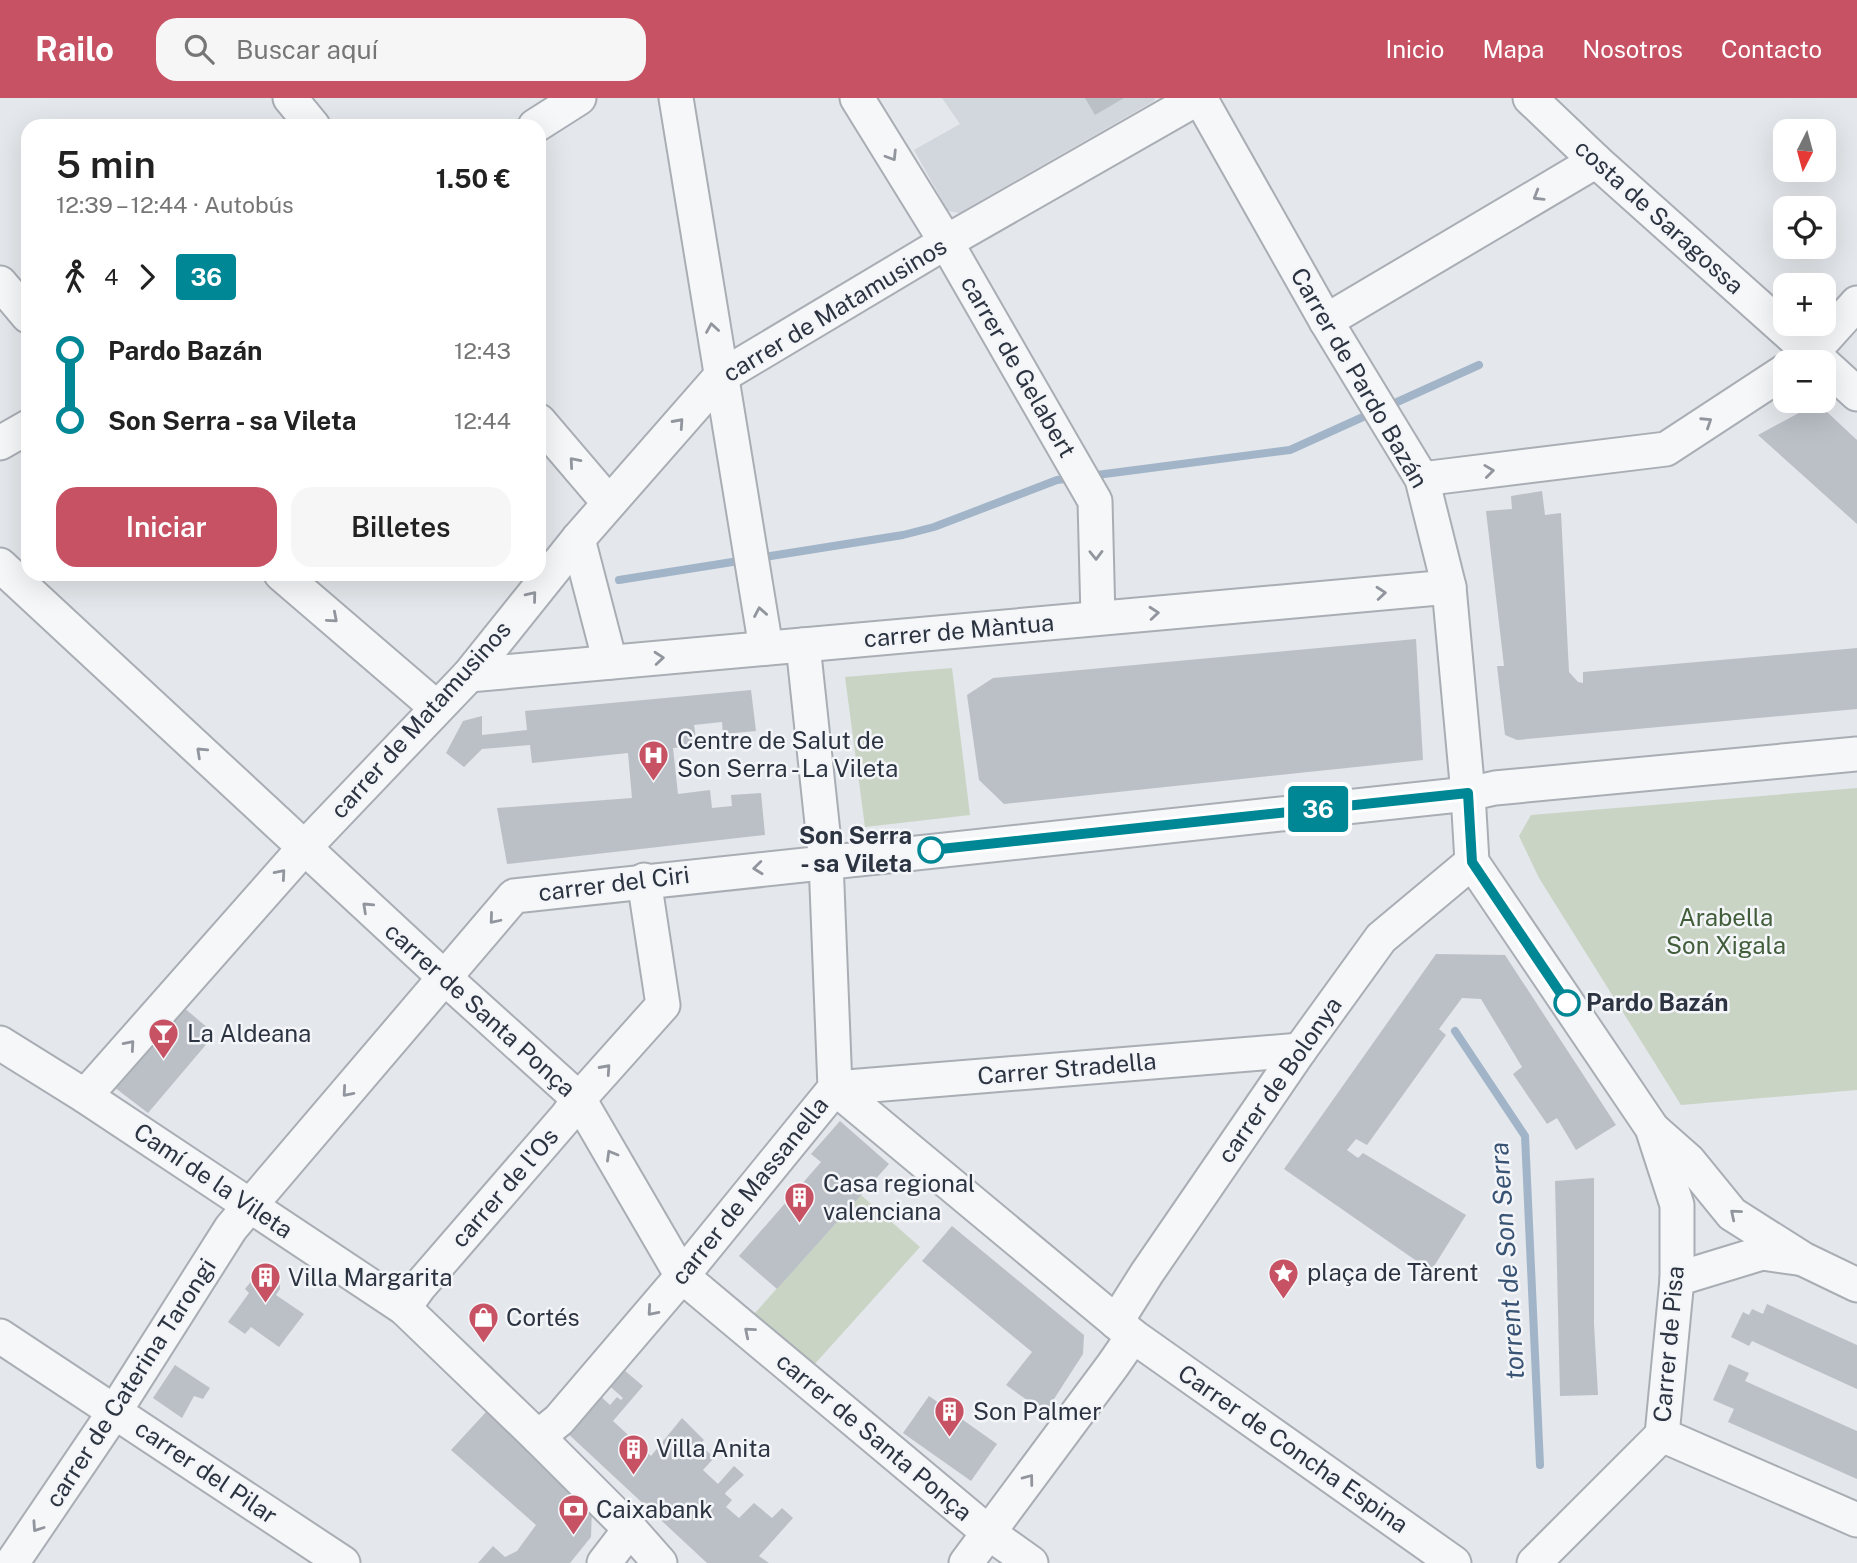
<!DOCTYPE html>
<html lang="es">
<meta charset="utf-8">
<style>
body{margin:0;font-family:"Public Sans",sans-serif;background:#f6f6f6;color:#222;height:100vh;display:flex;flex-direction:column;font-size:26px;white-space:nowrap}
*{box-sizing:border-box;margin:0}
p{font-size:23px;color:#767676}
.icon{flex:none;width:38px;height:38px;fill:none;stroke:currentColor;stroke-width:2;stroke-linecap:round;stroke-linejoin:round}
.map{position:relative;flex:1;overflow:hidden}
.panel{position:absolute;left:21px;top:21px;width:525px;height:462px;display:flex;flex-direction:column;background:#fff;border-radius:21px;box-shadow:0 7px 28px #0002}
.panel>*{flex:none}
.badge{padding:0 14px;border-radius:5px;font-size:24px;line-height:46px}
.needle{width:46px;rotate:186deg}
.tools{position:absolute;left:1773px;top:21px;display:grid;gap:14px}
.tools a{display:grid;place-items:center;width:63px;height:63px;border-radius:14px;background:#fff;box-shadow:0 7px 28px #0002;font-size:35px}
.map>.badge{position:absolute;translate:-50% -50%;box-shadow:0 0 0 4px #fff}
.legs{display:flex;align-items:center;gap:10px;height:77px;padding:0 35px;font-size:23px}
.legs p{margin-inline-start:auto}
.summary{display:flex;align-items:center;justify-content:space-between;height:119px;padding:0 35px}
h1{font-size:38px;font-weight:600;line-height:52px}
.cta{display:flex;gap:14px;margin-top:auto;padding:14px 35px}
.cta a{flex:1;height:80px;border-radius:21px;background:#c75264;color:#fff;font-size:28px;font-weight:600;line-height:80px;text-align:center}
.cta a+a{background:#f6f6f6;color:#222}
ul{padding:0 35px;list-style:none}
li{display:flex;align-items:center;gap:24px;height:70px;font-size:26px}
li i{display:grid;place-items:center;width:10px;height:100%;margin:0 9px;background:currentColor}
li i::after{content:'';width:18px;height:18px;margin:-9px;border:5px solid;border-radius:50%;background:#fff}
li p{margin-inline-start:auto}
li:first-child i{background:linear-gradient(#0000 50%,currentColor 0)}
li:last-child i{background:linear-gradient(currentColor 50%,#0000 0)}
header{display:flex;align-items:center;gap:42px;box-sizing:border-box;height:98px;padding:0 35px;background:#c75264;color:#fff}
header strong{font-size:33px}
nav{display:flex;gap:38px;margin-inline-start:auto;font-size:24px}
.search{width:490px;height:63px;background:#f6f6f6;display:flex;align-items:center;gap:18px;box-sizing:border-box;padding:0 24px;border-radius:21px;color:#767676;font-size:26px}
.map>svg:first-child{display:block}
</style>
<header>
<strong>Railo</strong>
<div class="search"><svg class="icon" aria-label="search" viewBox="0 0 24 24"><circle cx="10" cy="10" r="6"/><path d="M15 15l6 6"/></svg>Buscar aquí</div>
<nav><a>Inicio</a><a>Mapa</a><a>Nosotros</a><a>Contacto</a></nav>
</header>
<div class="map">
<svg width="1857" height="1465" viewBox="0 0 1857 1465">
<rect width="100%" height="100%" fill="#e4e7eb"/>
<polygon fill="#d2d6dd" points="942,0 1155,0 1154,3 959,115 948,113 914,52 960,26"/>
<g fill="#c9d4c5">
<polygon points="952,570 970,717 865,729 845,579"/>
<polygon points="1857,690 1857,992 1681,1007 1539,780 1519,738 1531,717"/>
<polygon points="861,1097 920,1149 813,1268 754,1216"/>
</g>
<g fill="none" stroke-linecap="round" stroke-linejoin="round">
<g stroke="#a1b4c8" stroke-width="8">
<polyline points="1386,309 1479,267"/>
<polyline points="1089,378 1290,352 1374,314"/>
<polyline points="758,460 903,437 934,429 1057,382 1073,380"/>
<polyline points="619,482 745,462"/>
<polyline points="1455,933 1525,1038 1540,1367"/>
</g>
</g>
<g fill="#bbc0c7">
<polygon points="1085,0 1124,0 1095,17"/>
<polygon points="1808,310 1827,314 1857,342 1857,426 1758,337"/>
<polygon points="1542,393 1545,417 1561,415 1569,574 1578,584 1583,585 1583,574 1857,550 1857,611 1517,642 1505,637 1497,568 1504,568 1486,413 1512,411 1511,398"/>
<polygon points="1416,541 1423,662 1004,706 979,682 967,597 993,580"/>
<polygon points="751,592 756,633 723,636 722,624 694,627 697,648 673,650 678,696 710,692 712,710 732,708 731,697 761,695 765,737 507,766 497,710 632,700 628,655 532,665 530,647 482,651 464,669 446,655 463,623 482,618 482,637 527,632 525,613"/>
<polygon points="1436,856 1505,857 1616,1027 1576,1052 1557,1020 1547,1026 1513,976 1522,969 1481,901 1462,900 1439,931 1446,937 1367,1047 1356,1041 1347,1052 1358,1060 1363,1055 1466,1117 1431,1173 1284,1071"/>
<polygon points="183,909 215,936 148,1015 114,989"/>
<polygon points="840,1023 889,1066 777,1191 739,1158 821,1064 811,1056"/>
<polygon points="1594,1080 1594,1226 1598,1297 1560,1298 1555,1083"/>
<polygon points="952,1128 1084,1237 1083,1256 1045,1315 1006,1287 1032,1254 922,1163"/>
<polygon points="265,1174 280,1182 280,1191 276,1197 304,1216 279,1249 251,1229 245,1236 228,1224 249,1195 245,1191 256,1177"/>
<polygon points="1767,1206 1857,1247 1857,1291 1752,1243 1749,1248 1731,1239 1743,1214 1749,1217 1752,1211 1763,1216"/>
<polygon points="1729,1266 1749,1275 1745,1283 1857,1333 1857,1381 1728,1324 1734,1311 1713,1302"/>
<polygon points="175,1267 210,1290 203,1301 194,1298 182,1320 153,1300"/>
<polygon points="618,1267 643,1288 613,1323 651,1358 682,1320 704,1342 693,1354 699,1360 706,1352 714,1360 703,1372 718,1386 734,1368 744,1377 726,1394 725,1396 732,1402 726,1409 739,1420 754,1405 772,1420 782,1410 793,1420 759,1458 769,1465 707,1465 564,1332 596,1294 610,1307 617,1299 621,1302 623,1300 604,1283"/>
<polygon points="929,1298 997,1346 971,1383 903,1335"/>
<polygon points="486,1314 592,1410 591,1439 570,1465 478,1465 493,1448 505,1459 517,1453 536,1427 451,1352"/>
</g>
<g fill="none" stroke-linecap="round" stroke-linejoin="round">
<defs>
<g id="minor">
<polyline points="290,0 313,28"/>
<polyline points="676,0 766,550"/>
<polyline points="857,0 946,144 1095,403 1098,520"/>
<polyline points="1200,0 1326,223 1422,381 1449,489 1468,696 1472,764 1652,1030 1677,1107 1677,1181 1662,1337"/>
<polyline points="1530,0 1596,63 1821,264"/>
<polyline points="535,28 579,0"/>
<polyline points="0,185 28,218"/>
<polyline points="1326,223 1596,63"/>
<polyline points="1798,264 1811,256 1857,205"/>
<polyline points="1824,266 1857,296"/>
<polyline points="539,323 609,405"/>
<polyline points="0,345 28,329"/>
<polyline points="1422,381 1666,351 1785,273"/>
<polyline points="578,441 610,564"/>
<polyline points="0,467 445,880 579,1001 682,1178 989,1435 1031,1465"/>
<polyline points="281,476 437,610"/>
<polyline points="469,577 1449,489"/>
<polyline points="0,945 85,998 404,1210 538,1339 630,1431 660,1465"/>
<polyline points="835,990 1133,1238 1454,1465"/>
<polyline points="835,990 1300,952"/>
<polyline points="85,998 304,750 469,577 578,441 720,279 946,144 1198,0"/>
<polyline points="1654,1032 1688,1062 1732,1116 1803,1161 1857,1187"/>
<polyline points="1677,1181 1762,1155 1797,1160"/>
<polyline points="404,1210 419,1189 567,1018 579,1001 663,907 644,782"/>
<polyline points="1116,1224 1147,1175 1300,952 1381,840 1472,764"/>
<polyline points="0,1238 343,1465"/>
<polyline points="1662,1337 1857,1422"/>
<polyline points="538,1339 559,1322 682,1178 835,990 826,763 803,547"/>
<polyline points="12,1465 115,1313 231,1130 514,798 1468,696 1495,690 1857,656"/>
<polyline points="604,1465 630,1431"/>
<polyline points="966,1465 1113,1267 1133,1238"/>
<polyline points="1534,1465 1662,1337"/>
</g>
</defs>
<use href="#minor" stroke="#a9aeb5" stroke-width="37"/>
<use href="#minor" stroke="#f6f7f9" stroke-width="33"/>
</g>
<defs><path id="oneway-chevron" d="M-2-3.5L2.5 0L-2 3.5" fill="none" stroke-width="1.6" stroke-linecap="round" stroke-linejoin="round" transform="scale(1.75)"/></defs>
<g stroke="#91969e">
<use href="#oneway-chevron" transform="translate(892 58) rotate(58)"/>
<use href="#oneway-chevron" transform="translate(1538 98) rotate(149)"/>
<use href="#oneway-chevron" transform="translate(712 230) rotate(-99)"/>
<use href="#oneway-chevron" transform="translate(1707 324) rotate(-33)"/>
<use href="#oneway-chevron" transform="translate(679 325) rotate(-48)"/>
<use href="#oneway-chevron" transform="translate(574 364) rotate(-131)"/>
<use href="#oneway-chevron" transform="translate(1489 373) rotate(-7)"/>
<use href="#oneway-chevron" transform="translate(1096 457) rotate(89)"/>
<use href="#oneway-chevron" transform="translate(1381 495) rotate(-5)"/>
<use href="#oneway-chevron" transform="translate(532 498) rotate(-51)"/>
<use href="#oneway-chevron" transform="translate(760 514) rotate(-100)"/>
<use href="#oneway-chevron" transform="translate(1154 515) rotate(-5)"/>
<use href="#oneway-chevron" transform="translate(333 520) rotate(41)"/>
<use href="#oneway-chevron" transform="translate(659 560) rotate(-5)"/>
<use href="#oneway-chevron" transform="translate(201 654) rotate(-137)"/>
<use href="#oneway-chevron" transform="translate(758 770) rotate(174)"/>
<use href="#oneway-chevron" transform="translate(281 776) rotate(-49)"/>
<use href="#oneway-chevron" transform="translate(367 809) rotate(-137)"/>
<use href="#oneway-chevron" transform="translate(494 821) rotate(130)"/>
<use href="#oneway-chevron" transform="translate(130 947) rotate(-49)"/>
<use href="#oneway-chevron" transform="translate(606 971) rotate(-48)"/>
<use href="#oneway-chevron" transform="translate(347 994) rotate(131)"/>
<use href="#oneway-chevron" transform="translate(611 1057) rotate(-120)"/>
<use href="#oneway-chevron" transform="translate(1735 1116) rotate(-140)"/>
<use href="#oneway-chevron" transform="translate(652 1213) rotate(131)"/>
<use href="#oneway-chevron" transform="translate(749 1234) rotate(-140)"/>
<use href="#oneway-chevron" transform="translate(1029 1381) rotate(-53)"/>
<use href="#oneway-chevron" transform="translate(37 1429) rotate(124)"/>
</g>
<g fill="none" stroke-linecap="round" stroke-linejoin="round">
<defs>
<polyline id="line-1" points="931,752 1468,695 1472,764 1567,905"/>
</defs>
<use href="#line-1" stroke="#fff" stroke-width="16"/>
<use href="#line-1" stroke="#008795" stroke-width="10"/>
</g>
<defs>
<symbol id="hospital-pin" viewBox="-11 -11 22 30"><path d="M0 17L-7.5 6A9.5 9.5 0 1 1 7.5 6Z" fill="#c75264" stroke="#f3f5f8"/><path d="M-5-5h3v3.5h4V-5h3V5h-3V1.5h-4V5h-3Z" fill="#fff"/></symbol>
<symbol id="bar-pin" viewBox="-11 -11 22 30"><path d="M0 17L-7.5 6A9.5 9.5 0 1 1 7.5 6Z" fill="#c75264" stroke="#f3f5f8"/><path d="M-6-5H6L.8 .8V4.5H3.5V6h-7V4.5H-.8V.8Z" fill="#fff"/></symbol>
<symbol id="building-pin" viewBox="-11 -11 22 30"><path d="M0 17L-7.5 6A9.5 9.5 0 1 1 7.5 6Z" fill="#c75264" stroke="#f3f5f8"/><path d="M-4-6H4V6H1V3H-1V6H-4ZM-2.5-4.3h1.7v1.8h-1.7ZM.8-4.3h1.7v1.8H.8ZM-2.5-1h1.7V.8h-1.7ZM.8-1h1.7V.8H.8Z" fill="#fff"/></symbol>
<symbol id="sight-pin" viewBox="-11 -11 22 30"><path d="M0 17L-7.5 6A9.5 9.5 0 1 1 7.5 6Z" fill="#c75264" stroke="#f3f5f8"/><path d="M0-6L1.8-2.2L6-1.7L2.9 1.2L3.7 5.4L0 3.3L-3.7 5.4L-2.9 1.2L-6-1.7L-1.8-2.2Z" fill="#fff"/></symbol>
<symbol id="shop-pin" viewBox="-11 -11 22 30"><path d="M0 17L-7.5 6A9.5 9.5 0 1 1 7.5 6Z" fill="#c75264" stroke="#f3f5f8"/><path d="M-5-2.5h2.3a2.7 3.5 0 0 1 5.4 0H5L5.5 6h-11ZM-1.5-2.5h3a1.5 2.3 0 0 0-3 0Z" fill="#fff"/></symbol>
<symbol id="bank-pin" viewBox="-11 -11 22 30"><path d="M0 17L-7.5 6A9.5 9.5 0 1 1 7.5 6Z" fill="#c75264" stroke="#f3f5f8"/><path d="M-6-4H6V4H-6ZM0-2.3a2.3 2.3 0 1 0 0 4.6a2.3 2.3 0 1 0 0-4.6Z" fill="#fff"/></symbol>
</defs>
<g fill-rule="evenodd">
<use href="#hospital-pin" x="636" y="640" width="35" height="47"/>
<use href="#bar-pin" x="146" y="918" width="35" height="47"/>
<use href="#building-pin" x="782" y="1082" width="35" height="47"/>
<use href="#sight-pin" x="1266" y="1158" width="35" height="47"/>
<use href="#building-pin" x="248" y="1162" width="35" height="47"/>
<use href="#shop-pin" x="466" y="1202" width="35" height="47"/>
<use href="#building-pin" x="932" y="1296" width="35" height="47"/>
<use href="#building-pin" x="616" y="1334" width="35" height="47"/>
<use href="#bank-pin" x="556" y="1394" width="35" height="47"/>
</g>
<g fill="#fff" stroke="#008795" stroke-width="3.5">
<circle cx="931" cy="752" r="12"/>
<circle cx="1567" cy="905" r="12"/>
</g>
<g text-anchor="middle" stroke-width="5" stroke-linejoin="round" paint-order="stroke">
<g font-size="24" fill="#2c3442" stroke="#f3f5f8">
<text transform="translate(1659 119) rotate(42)" y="8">costa de Saragossa</text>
<text transform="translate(835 212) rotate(-31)" y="8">carrer de Matamusinos</text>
<text transform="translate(1018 269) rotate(60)" y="8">carrer de Gelabert</text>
<text transform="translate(1359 280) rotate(60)" y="8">Carrer de Pardo Bazán</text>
<text transform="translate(959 533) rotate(-5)" y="8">carrer de Màntua</text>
<text transform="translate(421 622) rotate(-48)" y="8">carrer de Matamusinos</text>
<text transform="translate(614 786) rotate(-7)" y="8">carrer del Ciri</text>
<text transform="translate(480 912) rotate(42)" y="8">carrer de Santa Ponça</text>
<text transform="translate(1067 971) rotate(-5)" y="8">Carrer Stradella</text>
<text transform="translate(1280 982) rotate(-55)" y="8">carrer de Bolonya</text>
<text transform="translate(213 1083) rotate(34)" y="8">Camí de la Vileta</text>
<text transform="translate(505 1090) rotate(-49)" y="8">carrer de l'Os</text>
<text transform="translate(750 1093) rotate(-51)" y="8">carrer de Massanella</text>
<text transform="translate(1669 1246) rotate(-85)" y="8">Carrer de Pisa</text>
<text transform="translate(131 1285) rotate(-57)" y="8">carrer de Caterina Tarongi</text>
<text transform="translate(874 1339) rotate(40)" y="8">carrer de Santa Ponça</text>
<text transform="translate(1293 1351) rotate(35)" y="8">Carrer de Concha Espina</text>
<text transform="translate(206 1374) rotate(34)" y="8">carrer del Pilar</text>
</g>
<g font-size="24" fill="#2c3442" stroke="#f3f5f8" text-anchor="start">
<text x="677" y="651">Centre de Salut de<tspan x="677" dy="28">Son Serra - La Vileta</tspan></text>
<text x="187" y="944">La Aldeana</text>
<text x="823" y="1094">Casa regional<tspan x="823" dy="28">valenciana</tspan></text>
<text x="1307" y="1183">plaça de Tàrent</text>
<text x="288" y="1188">Villa Margarita</text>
<text x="506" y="1228">Cortés</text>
<text x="973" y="1322">Son Palmer</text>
<text x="656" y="1359">Villa Anita</text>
<text x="596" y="1420">Caixabank</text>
</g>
<g font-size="24" font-weight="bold" fill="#2c3442" stroke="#f3f5f8" text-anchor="end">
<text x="912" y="746">Son Serra<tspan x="912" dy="28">- sa Vileta</tspan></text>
<text x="1586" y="913" text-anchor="start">Pardo Bazán</text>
</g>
<g font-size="24" fill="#415d3a" stroke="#f3f5f8">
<text x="1726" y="828">Arabella<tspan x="1726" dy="28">Son Xigala</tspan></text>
</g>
<g font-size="26" font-style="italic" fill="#395374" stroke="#f3f5f8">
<text transform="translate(1507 1163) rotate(-94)" y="9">torrent de Son Serra</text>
</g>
</g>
</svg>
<div class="tools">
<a><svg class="needle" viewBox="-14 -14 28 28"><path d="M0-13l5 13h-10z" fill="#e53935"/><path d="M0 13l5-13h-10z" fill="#767676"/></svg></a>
<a><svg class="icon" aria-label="locate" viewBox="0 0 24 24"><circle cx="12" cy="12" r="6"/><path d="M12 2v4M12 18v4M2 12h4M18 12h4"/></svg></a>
<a>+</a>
<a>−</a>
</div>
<b class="badge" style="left:1318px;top:711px;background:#008795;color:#fff">36</b>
<section class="panel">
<div class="summary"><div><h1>5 min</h1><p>12:39 – 12:44 · Autobús</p></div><b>1.50 €</b></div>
<div class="legs"><svg class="icon" aria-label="walk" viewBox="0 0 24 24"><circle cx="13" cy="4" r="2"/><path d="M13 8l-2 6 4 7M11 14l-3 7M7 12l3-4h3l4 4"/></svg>4<svg class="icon" aria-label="forward" viewBox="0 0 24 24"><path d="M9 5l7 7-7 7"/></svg><b class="badge" style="background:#008795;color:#fff">36</b></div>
<ul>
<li><i style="color:#008795"></i><b>Pardo Bazán</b><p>12:43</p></li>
<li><i style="color:#008795"></i><b>Son Serra - sa Vileta</b><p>12:44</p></li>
</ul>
<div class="cta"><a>Iniciar</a><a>Billetes</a></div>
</section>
</div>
